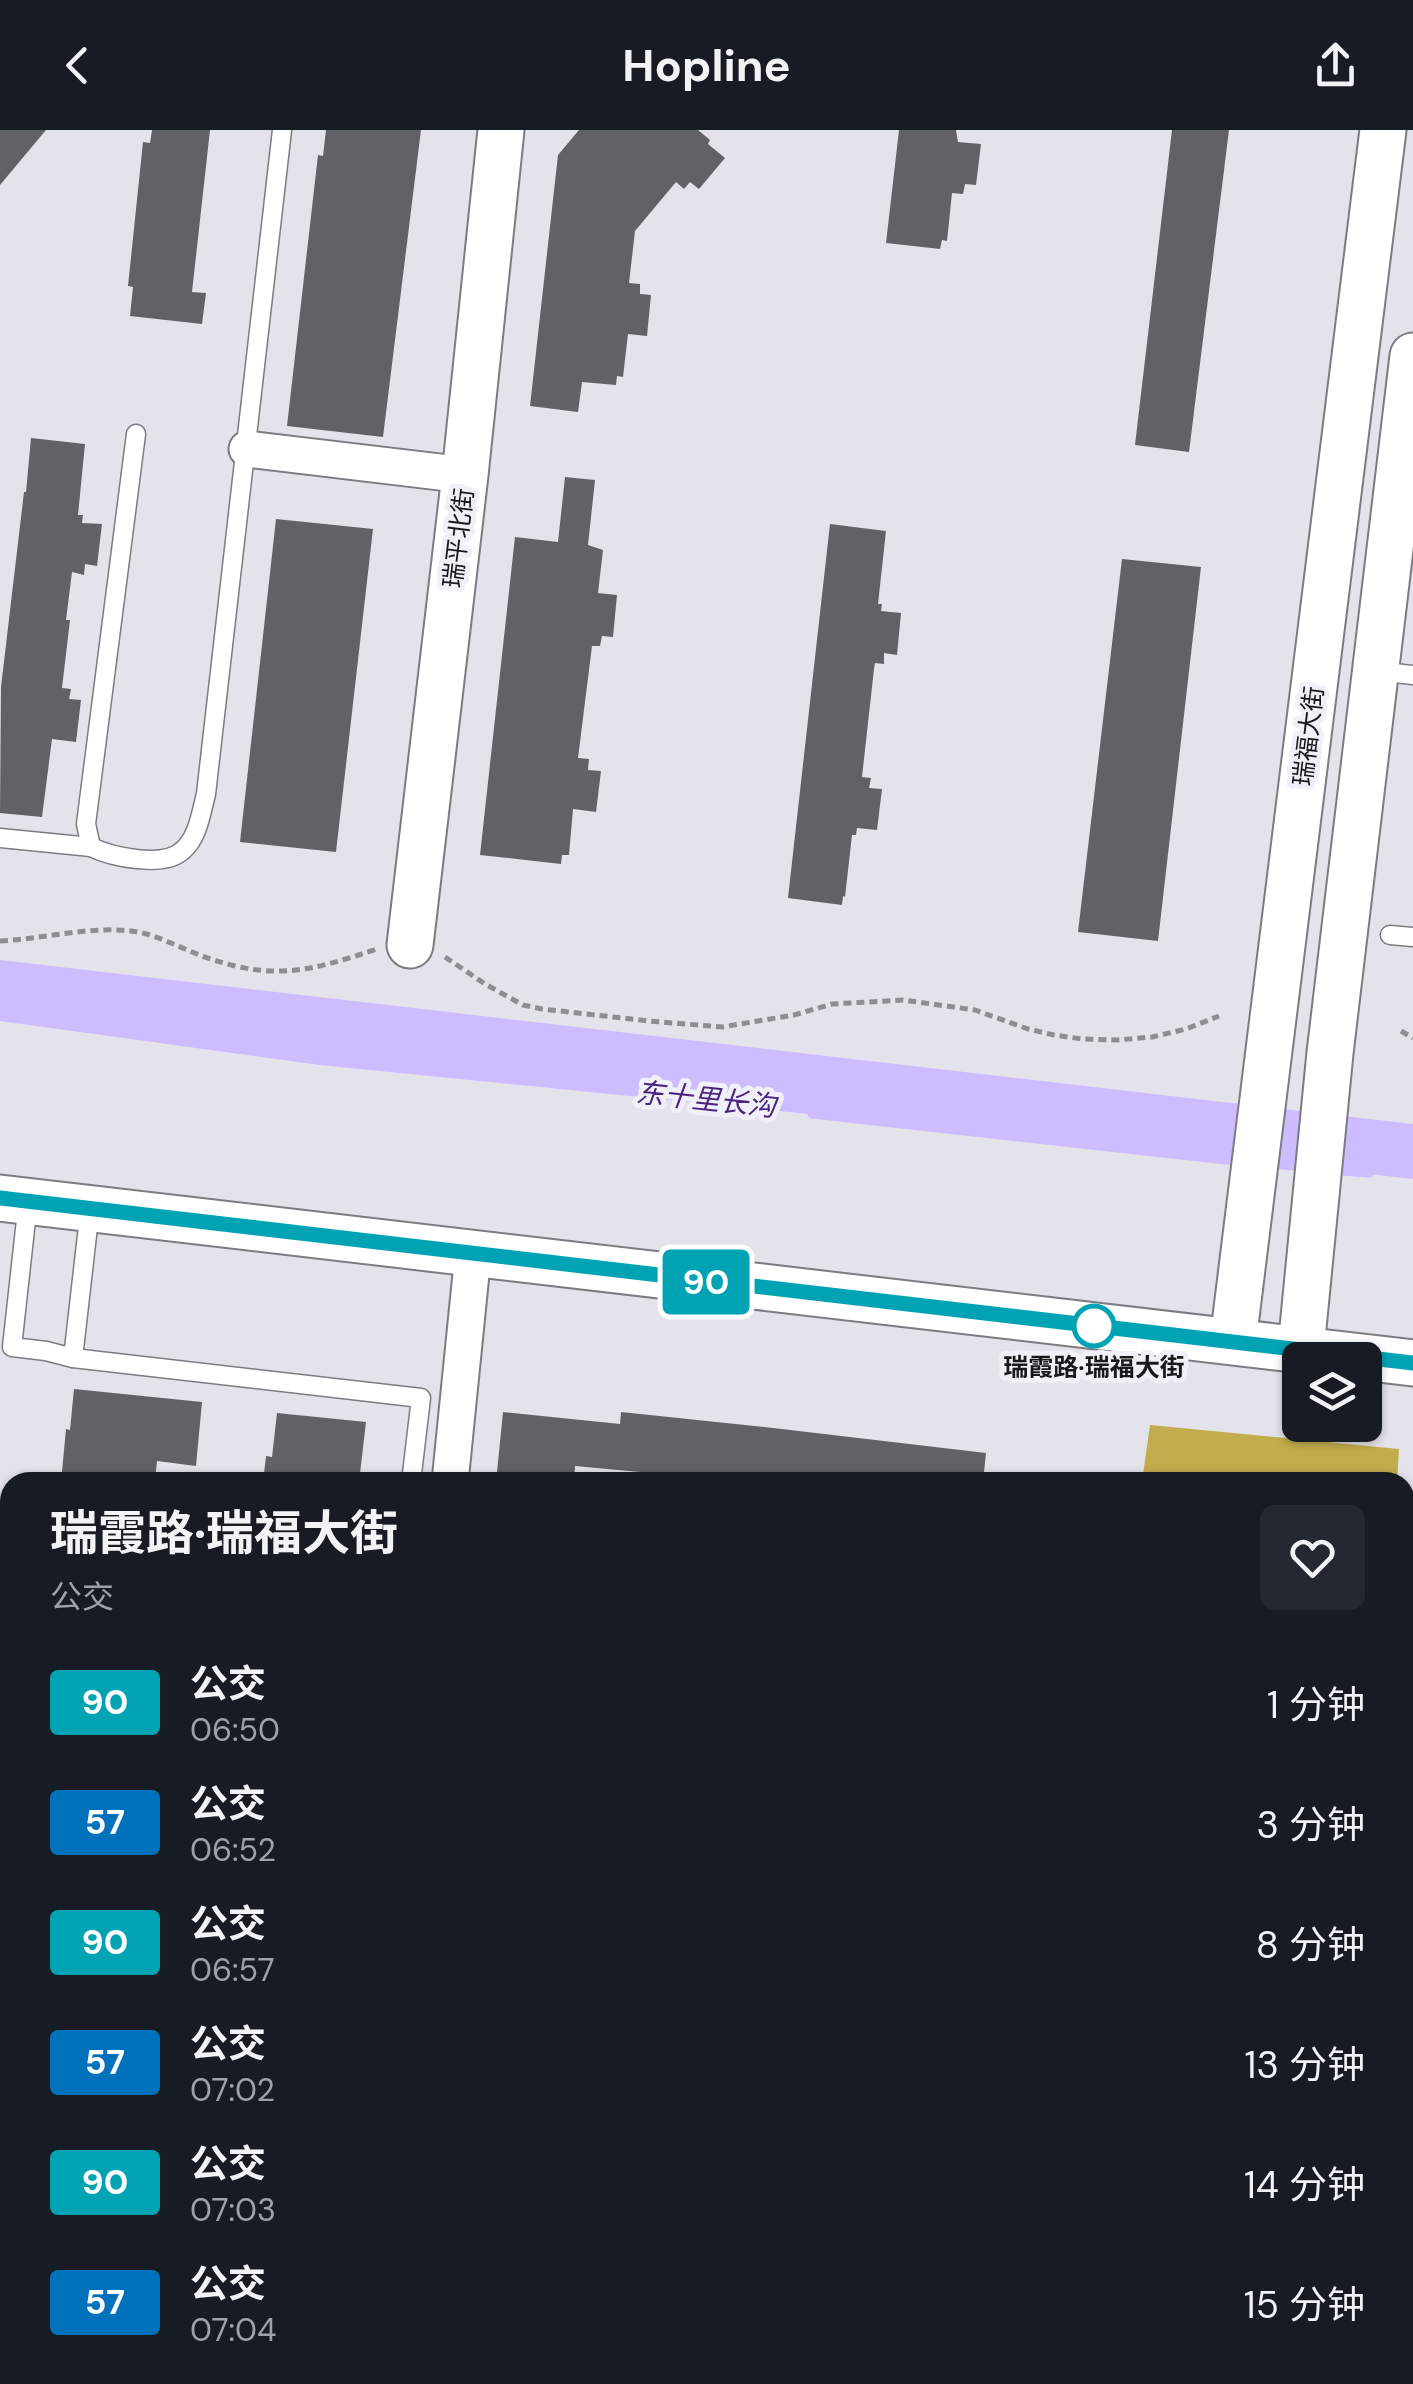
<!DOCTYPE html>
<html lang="zh">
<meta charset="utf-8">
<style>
body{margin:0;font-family:"DM Sans","Noto Sans SC",sans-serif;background:#242831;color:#f1f3f6;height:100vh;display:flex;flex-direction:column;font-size:38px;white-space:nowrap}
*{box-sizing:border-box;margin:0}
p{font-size:32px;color:#9ea1a6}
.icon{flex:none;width:55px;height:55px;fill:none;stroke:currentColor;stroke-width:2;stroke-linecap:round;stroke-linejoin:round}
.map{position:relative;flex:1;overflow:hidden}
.side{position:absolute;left:0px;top:1342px;width:1415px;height:912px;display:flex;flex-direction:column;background:#171b24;border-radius:30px 30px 0 0;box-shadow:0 2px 8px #0004}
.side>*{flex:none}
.badge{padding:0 20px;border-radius:8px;font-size:35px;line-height:65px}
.tools{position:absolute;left:1282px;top:1212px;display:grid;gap:20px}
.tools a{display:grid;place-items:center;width:100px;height:100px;border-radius:15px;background:#171b24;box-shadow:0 2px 8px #0004;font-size:50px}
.map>.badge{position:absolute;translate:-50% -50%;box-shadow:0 0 0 5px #fff}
.round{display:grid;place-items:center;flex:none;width:105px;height:105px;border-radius:15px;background:#242831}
.head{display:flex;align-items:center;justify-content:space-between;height:170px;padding:0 50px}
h1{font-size:48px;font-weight:700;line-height:75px}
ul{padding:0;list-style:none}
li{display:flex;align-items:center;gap:30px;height:120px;padding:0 50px}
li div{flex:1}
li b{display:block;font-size:38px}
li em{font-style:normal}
li .badge{min-width:110px;font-weight:700;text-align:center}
header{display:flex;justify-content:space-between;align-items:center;height:130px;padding:0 50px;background:#171b24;font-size:45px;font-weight:700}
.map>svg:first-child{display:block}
</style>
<header><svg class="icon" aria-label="back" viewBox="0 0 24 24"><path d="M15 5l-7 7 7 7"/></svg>Hopline<svg class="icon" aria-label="share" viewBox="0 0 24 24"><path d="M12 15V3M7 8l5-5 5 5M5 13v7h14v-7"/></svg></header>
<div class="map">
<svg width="1413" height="2254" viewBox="0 0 1413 2254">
<rect width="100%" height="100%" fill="#e4e2ea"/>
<polygon fill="#d2bf73" points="0,1588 10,1589 10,1868 0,1867"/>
<g fill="#c3ac4d">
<polygon points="1150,1295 1399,1319 1397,1352 1142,1352"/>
<polygon points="1413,1645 1413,2093 1405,2096 1405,1646"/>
<polygon points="1413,2155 1413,2254 1076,2254 1107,2245 1405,2245 1405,2157"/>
<polygon points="419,2245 909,2245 884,2254 439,2254"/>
</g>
<polygon fill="#cdbcff" points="0,830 1413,994 1413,1049 1050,1008 320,935 0,891"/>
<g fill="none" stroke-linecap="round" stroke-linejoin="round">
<g stroke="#cdbcff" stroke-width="9">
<polyline points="812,984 1244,1032"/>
<polyline points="1270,1034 1304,1037"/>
<polyline points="1329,1040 1369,1043"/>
</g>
</g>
<g fill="#636168">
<polygon points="0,0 46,0 0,55"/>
<polygon points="152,0 210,0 192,162 206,163 202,194 130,186 133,157 128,156 143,12 150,13"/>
<polygon points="326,0 421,0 383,307 287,296 318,25 323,26"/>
<polygon points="579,0 698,0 710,10 708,14 725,28 699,59 690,52 684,59 676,52 635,101 629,153 640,154 640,164 651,165 647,206 628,204 623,247 617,246 616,255 582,252 578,282 530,276 558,25"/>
<polygon points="899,0 956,0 958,12 981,14 976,55 965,54 963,64 952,63 947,111 942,110 940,119 886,113"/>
<polygon points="1172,0 1229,0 1189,322 1135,315"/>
<polygon points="31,308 85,314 78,385 83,385 82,393 102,394 97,436 85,434 84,445 72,442 66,490 70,490 62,558 71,559 69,569 81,570 76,612 52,609 42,687 0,683 1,557 24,362 26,362"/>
<polygon points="565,347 595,350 588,415 603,420 598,463 617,465 613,507 602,506 600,516 592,516 578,628 589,629 588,640 601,641 596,682 573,679 569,725 562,725 561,734 480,725 515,407 558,412"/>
<polygon points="276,389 373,399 336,722 240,712"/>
<polygon points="830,394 886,401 878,474 882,474 881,481 901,483 897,525 884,523 884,534 875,533 874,539 862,647 871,648 869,658 882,659 877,700 857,698 856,705 852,705 845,767 843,766 842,775 788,768"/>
<polygon points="1122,429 1201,437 1158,811 1078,802"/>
<polygon points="74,1259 202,1272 196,1336 157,1331 155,1351 118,1347 117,1352 61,1352 66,1299 70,1300"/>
<polygon points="503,1282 620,1294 621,1282 773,1298 986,1323 983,1352 748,1352 575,1336 574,1352 496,1352"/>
<polygon points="277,1283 366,1292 359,1352 263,1352 266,1326 272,1327"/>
</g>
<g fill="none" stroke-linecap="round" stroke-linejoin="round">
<defs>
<g id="service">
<path d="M136 304 86 694 91 717C112 727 163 738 182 721 198 708 201 683 206 664L282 0"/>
<polyline points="1376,541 1413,545"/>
<polyline points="0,708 91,717"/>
<polyline points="1390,805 1413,807"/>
<polyline points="28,1072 12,1217 46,1221 73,1228 90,1079"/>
<polyline points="73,1228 421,1268 411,1352"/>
<polyline points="0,1562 10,1563"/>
<polyline points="0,2242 10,2238"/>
<polyline points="1036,2245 1038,2254"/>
</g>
<g id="minor">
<polyline points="247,319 465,345"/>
<polyline points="450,1352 473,1124"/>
<polyline points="1405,2126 1413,2124"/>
<polyline points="983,2254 1010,2245"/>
</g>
<g id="tertiary">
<polyline points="410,815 465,345 501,0"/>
<polyline points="0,1068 1413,1233"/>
<polyline points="1233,1211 1383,0"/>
<polyline points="1301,1218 1330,923 1413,226"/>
</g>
</defs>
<use href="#service" stroke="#7c7b82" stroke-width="21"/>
<use href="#minor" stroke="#7c7b82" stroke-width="39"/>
<use href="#tertiary" stroke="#7c7b82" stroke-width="49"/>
<g stroke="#8e8d92" stroke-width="5" stroke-dasharray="8 5" stroke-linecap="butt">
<path d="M0 811C43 809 88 796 131 801 159 804 184 821 211 829 276 851 314 840 377 819"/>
<polyline points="445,827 485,854 523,875 542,879 649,891 722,897 794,885 832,874 903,870 975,880 1028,899 1054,905 1082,909 1117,910 1152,907 1186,899 1219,886"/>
<polyline points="1401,901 1413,908"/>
</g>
<use href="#service" stroke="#fff" stroke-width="18"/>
<use href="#minor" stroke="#fff" stroke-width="35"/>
<use href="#tertiary" stroke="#fff" stroke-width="45"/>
</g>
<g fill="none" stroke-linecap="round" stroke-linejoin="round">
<defs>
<polyline id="line" points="0,1068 1413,1233"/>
</defs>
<use href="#line" stroke="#fff" stroke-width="22"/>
<use href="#line" stroke="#00a3b4" stroke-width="15"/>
</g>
<circle fill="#fff" stroke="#00a3b4" stroke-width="5" cx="1094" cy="1196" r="20"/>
<g text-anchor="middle" stroke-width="10" stroke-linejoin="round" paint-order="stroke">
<g font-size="25" fill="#19191b" stroke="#f1f0f8">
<text transform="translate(458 408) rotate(-83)" y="9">瑞平北街</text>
<text transform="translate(1308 606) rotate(-83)" y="9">瑞福大街</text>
</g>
<g font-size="25" font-weight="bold" fill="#19191b" stroke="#f1f0f8">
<text x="1094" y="1246">瑞霞路·瑞福大街</text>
</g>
<g font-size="28" font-style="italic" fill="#492482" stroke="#f1f0f8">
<text transform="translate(706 969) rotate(6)" y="10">东十里长沟</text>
</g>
</g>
</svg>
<div class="tools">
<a><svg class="icon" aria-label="layers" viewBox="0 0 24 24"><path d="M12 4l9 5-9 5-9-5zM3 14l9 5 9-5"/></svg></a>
</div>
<b class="badge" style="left:706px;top:1152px;background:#00a3b4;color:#fff">90</b>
<section class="side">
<div class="head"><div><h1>瑞霞路·瑞福大街</h1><p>公交</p></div><a class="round"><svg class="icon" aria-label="heart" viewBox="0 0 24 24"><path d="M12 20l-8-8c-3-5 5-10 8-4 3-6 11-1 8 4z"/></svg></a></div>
<ul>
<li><span class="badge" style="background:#00a3b4;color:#fff">90</span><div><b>公交</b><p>06:50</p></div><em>1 分钟</em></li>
<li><span class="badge" style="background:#0072bc;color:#fff">57</span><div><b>公交</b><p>06:52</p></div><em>3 分钟</em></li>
<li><span class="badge" style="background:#00a3b4;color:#fff">90</span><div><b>公交</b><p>06:57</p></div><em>8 分钟</em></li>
<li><span class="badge" style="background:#0072bc;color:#fff">57</span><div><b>公交</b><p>07:02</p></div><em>13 分钟</em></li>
<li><span class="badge" style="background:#00a3b4;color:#fff">90</span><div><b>公交</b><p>07:03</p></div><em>14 分钟</em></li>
<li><span class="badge" style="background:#0072bc;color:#fff">57</span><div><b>公交</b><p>07:04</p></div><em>15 分钟</em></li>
</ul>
</section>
</div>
